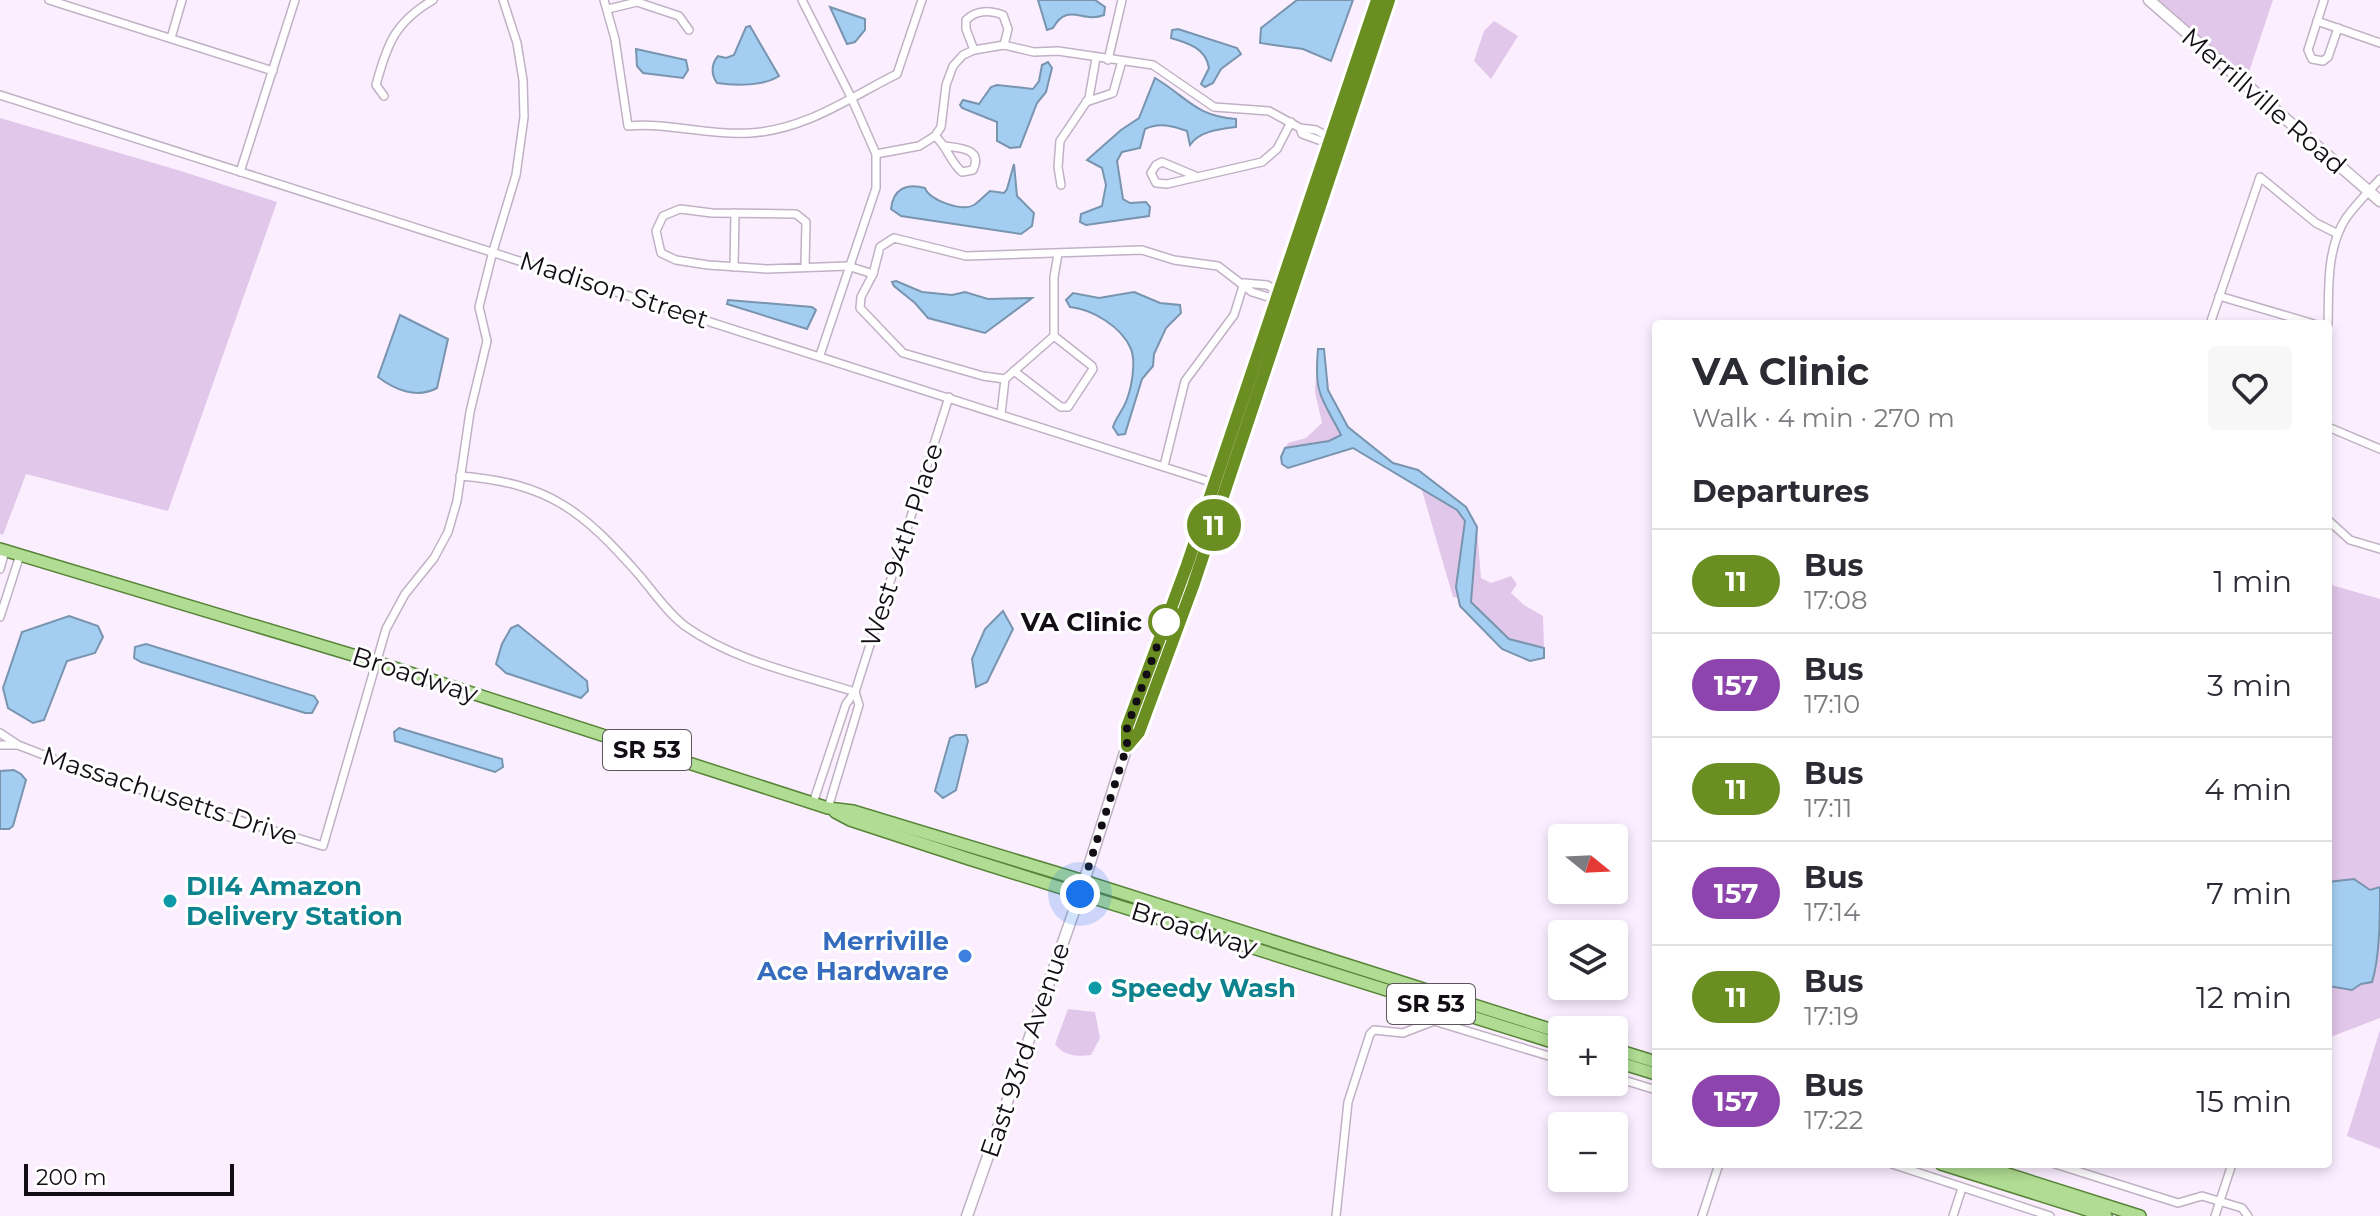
<!DOCTYPE html>
<meta charset="utf-8">
<style>
body{margin:0;font-family:Montserrat,sans-serif;background:#f7f7f7;color:#2b2b33;height:100vh;display:flex;flex-direction:column;font-size:30px;white-space:nowrap}
*{box-sizing:border-box;margin:0}
p{font-size:26px;color:#7c7c81}
.icon{flex:none;width:44px;height:44px;fill:none;stroke:currentColor;stroke-width:2;stroke-linecap:round;stroke-linejoin:round}
.map{position:relative;flex:1;overflow:hidden}
.sheet{position:absolute;left:1652px;top:320px;width:680px;height:848px;display:flex;flex-direction:column;background:#fff;border-radius:8px;box-shadow:0 4px 12px #0003}
.sheet>*{flex:none}
.badge{padding:0 16px;border-radius:26px;font-size:28px;line-height:52px}
.needle{width:52px;rotate:108deg}
.fabs{position:absolute;left:1548px;top:824px;display:grid;gap:16px}
.fabs a{display:grid;place-items:center;width:80px;height:80px;border-radius:8px;background:#fff;box-shadow:0 4px 12px #0003;font-size:40px}
.scale{position:absolute;left:24px;bottom:20px;width:210px;box-sizing:border-box;padding-left:8px;border:4px solid #130e15;border-top:0;font-size:22px;line-height:28px;white-space:nowrap;color:#130e15;-webkit-text-stroke:6px #fff;paint-order:stroke}
.you{position:absolute;width:40px;height:40px;margin:-20px;border:6px solid #fff;border-radius:50%;background:#1a73e8;box-shadow:0 0 0 12px #1a73e833}
.map>.badge{position:absolute;translate:-50% -50%;box-shadow:0 0 0 4px #fff}
h2{padding:0 40px;font-size:30px;line-height:72px}
.round{display:grid;place-items:center;flex:none;width:84px;height:84px;border-radius:8px;background:#f7f7f7}
.summary{display:flex;align-items:center;justify-content:space-between;height:136px;padding:0 40px}
h1{font-size:38px;font-weight:700;line-height:60px}
ul{padding:0;list-style:none}
li{display:flex;align-items:center;gap:24px;height:104px;padding:0 40px;border-top:2px solid #e1e1e2}
li div{flex:1}
li b{display:block;font-size:30px}
li em{font-style:normal}
li .badge{min-width:88px;font-weight:700;text-align:center}
.map>svg:first-child{display:block}
</style>
<div class="map">
<svg width="2380" height="1216" viewBox="0 0 2380 1216">
<rect width="100%" height="100%" fill="#fbefff"/>
<g fill="#e1c7e9">
<polygon points="2149,0 2273,0 2245,84"/>
<polygon points="1494,21 1518,36 1491,79 1474,61 1484,31"/>
<polygon points="0,118 181,171 277,202 168,511 26,474 3,535 0,534"/>
<polygon points="1316,375 1318,391 1341,435 1329,441 1285,448 1288,443 1306,438 1322,423 1315,392"/>
<polygon points="1421,487 1457,510 1465,521 1456,587 1458,598 1453,597"/>
<polygon points="1477,527 1481,578 1491,583 1511,576 1517,584 1511,593 1524,605 1543,616 1544,648 1509,639 1471,602"/>
<polygon points="2328,584 2380,599 2380,1018 2328,1038"/>
<path d="M1068 1009 1095 1012 1100 1038 1091 1055C1077 1057 1064 1056 1055 1044Z"/>
<polygon points="2380,1030 2380,1149 2347,1136"/>
</g>
<g fill="#a4cef1" stroke="#7894af" stroke-width="2">
<path d="M1038 0H1095L1105 7 1104 15C1083 24 1068 1 1053 28L1047 30Z"/>
<polygon points="1297,0 1353,0 1331,61 1303,49 1260,43 1261,28"/>
<polygon points="830,7 865,19 865,30 855,42 847,44"/>
<path d="M750 26 779 76C764 86 736 86 717 83 711 75 711 64 718 56L726 58 734 55 746 27Z"/>
<path d="M1178 29 1237 48 1241 54 1221 69 1213 83 1205 87 1201 84 1209 68C1206 48 1188 43 1171 38L1172 30Z"/>
<polygon points="636,49 686,60 688,70 683,78 643,73 637,66"/>
<polygon points="1048,62 1052,68 1046,92 1037,103 1020,147 1010,148 997,141 997,122 962,108 960,105 963,100 979,104 991,87 997,85 1033,89 1039,81 1042,65"/>
<path d="M1155 78C1187 97 1195 116 1236 119V127C1220 129 1199 131 1190 145L1187 131C1173 126 1159 122 1145 129L1140 148 1122 152 1117 161 1123 199 1130 203 1146 202 1150 207 1149 216 1086 225 1080 222 1081 214 1102 206 1106 185 1102 168 1087 160 1121 130 1139 118Z"/>
<path d="M1014 164 1017 196 1034 213 1032 226 1021 234 901 216 891 209C893 189 906 183 925 188 929 200 962 212 974 205 980 201 985 195 990 191L1004 193 1007 189Z"/>
<polygon points="896,281 922,292 952,295 965,292 988,299 1032,298 985,333 928,318 915,303 894,286 892,282"/>
<path d="M1134 292 1160 303 1180 305 1181 313 1166 328 1154 354 1153 366 1142 379 1125 434 1118 435 1113 427C1116 417 1124 409 1127 399 1132 386 1136 361 1131 349 1122 327 1092 309 1070 307L1066 300 1073 293 1099 298Z"/>
<polygon points="728,300 812,307 816,310 807,329 727,304"/>
<path d="M400 315 448 339 437 388C417 399 395 390 378 377Z"/>
<path d="M1318 349H1324L1328 390 1348 427 1393 463 1418 470 1466 507 1477 527 1471 602 1509 639 1544 648V658L1530 661 1502 649 1460 606 1456 587 1465 521 1457 510 1353 448 1288 468 1282 464 1281 457 1285 448 1329 441 1341 435C1321 396 1314 395 1318 349Z"/>
<polygon points="1003,611 1013,629 987,682 976,687 972,659 985,629"/>
<polygon points="69,616 98,626 103,637 95,653 67,661 44,720 33,723 8,708 3,688 22,632"/>
<polygon points="518,625 587,681 588,691 581,698 506,673 496,664 502,644 511,628"/>
<polygon points="146,644 314,696 318,702 312,713 305,713 141,662 134,658 135,647"/>
<polygon points="399,728 502,759 503,767 495,772 395,741 394,732"/>
<polygon points="956,735 966,735 968,741 956,790 943,798 935,791 950,738"/>
<polygon points="14,770 21,774 26,780 13,826 9,829 0,829 0,771"/>
<path d="M2354 879 2370 890 2380 887C2380 916 2380 957 2372 982L2361 984 2352 990 2328 986V882Z"/>
</g>
<g fill="none" stroke-linecap="round" stroke-linejoin="round">
<defs>
<g id="street">
<polyline points="49,0 273,71"/>
<path d="M604 0 615 39 628 126C669 122 709 136 750 133 805 130 849 98 897 74L922 0"/>
<polyline points="802,0 851,97 876,154 876,188 820,355"/>
<polyline points="2324,0 2308,50 2312,59 2323,61 2328,57 2338,28"/>
<polyline points="608,9 637,2 679,16 689,30"/>
<polyline points="2317,21 2380,43"/>
<polyline points="171,38 182,0"/>
<path d="M974 50 966 29V20C976 10 990 10 1003 15L1008 29 1004 45"/>
<polyline points="1108,60 1122,0"/>
<polyline points="0,95 1217,484"/>
<path d="M384 96 376 85C387 44 395 22 433 0"/>
<polyline points="1086,102 1113,93 1122,61"/>
<polyline points="1300,128 1316,130 1341,144"/>
<path d="M935 136C947 146 950 162 962 172L973 170C983 149 961 148 945 146"/>
<polyline points="876,154 919,146 935,136 941,127 946,85 953,66 963,55 974,50 1004,45 1034,52 1058,51 1153,65 1214,107 1269,111 1300,128 1302,134 1330,144"/>
<polyline points="240,172 295,0"/>
<polyline points="1198,177 1162,162 1156,165 1151,173 1156,183 1167,184 1262,162 1277,149 1291,122"/>
<polyline points="1061,185 1058,167 1060,141 1089,98 1096,58"/>
<polyline points="805,266 806,222 796,214 712,213 680,209 663,216 656,231 661,253 676,260 708,265 767,269 848,266 873,274"/>
<polyline points="734,267 735,213"/>
<polyline points="1244,283 1267,285 1280,292"/>
<polyline points="2219,296 2314,324"/>
<polyline points="2210,324 2260,177 2316,223 2338,234"/>
<path d="M2328 324C2329 289 2326 249 2346 218 2356 204 2369 191 2380 179"/>
<polyline points="1014,371 1061,407 1068,407 1093,369 1092,366 1054,336"/>
<polyline points="1005,379 983,376 903,353 860,308 861,297 873,274 880,247 894,238 966,256 1142,250 1174,260 1218,266 1252,292 1278,300"/>
<polyline points="1001,414 1005,379 1054,336 1054,277 1058,254"/>
<polyline points="2328,427 2380,449"/>
<polyline points="1164,466 1185,381 1234,315 1244,283"/>
<path d="M460 476C549 483 583 511 640 576 654 593 668 613 685 626 734 661 799 674 855 692"/>
<polyline points="2328,520 2350,540 2380,549"/>
<polyline points="0,569 5,551"/>
<polyline points="0,617 20,555"/>
<polyline points="0,733 18,745 103,778 323,846 386,629 405,594 434,558 448,532 457,501 470,412 487,341 479,307 493,251 516,175 524,117 523,80 517,43 503,0"/>
<polyline points="0,745 16,745"/>
<polyline points="813,803 846,704 855,692 949,397"/>
<polyline points="828,808 859,705 855,692"/>
<polyline points="1614,1077 1656,1090"/>
<polyline points="1892,1164 2050,1216"/>
<polyline points="2055,1164 2178,1203 2202,1196 2242,1208 2248,1216"/>
<polyline points="1336,1216 1348,1102 1370,1034 1374,1030 1403,1033 1434,1021 1562,1060"/>
<polyline points="1702,1216 1719,1164"/>
<polyline points="1953,1216 1962,1188"/>
<polyline points="2215,1216 2232,1164"/>
</g>
<g id="secondary">
<polyline points="2149,0 2380,201"/>
<polyline points="1127,746 1139,732 1193,586 1389,0"/>
<polyline points="967,1216 1080,894 1127,746 1127,727 1187,565 1377,0"/>
</g>
<g id="primary">
<polyline points="0,549 376,662 828,808 853,811 1084,881 1562,1033"/>
<polyline points="835,812 850,820 969,859 1562,1045"/>
<polyline points="1614,1049 1656,1062"/>
<polyline points="1614,1061 1656,1074"/>
<polyline points="1941,1164 2106,1216"/>
<polyline points="1976,1164 2140,1216"/>
</g>
</defs>
<use href="#street" stroke="#c0b1c4" stroke-width="10"/>
<use href="#secondary" stroke="#c0b1c4" stroke-width="13"/>
<use href="#primary" stroke="#578438" stroke-width="14"/>
<use href="#street" stroke="#fff" stroke-width="7"/>
<use href="#secondary" stroke="#fff" stroke-width="10"/>
<use href="#primary" stroke="#b0dc93" stroke-width="11"/>
</g>
<g fill="none" stroke-linecap="round" stroke-linejoin="round">
<defs>
<polyline id="line" points="1377,0 1187,565 1127,727 1127,746 1139,732 1193,586 1389,0"/>
</defs>
<use href="#line" stroke="#fff" stroke-width="18"/>
<use href="#line" stroke="#6b8e23" stroke-width="12"/>
<polyline stroke="#130e15" stroke-width="8" stroke-dasharray="0 14.4" points="1080,894 1127,746 1127,727 1166,622"/>
</g>
<circle fill="#fff" stroke="#6b8e23" stroke-width="4" cx="1166" cy="622" r="16"/>
<g fill="#0f9aa8" stroke="#fff" stroke-width="3">
<circle cx="170" cy="901" r="8"/>
<circle cx="1095" cy="988" r="8"/>
</g>
<circle fill="#3f7fe0" stroke="#fff" stroke-width="3" cx="965" cy="956" r="8"/>
<g text-anchor="middle" stroke-width="6" stroke-linejoin="round" paint-order="stroke">
<g fill="#fff" stroke="#5a565b" stroke-width="2">
<rect x="603" y="730" width="88" height="40" rx="6"/>
<rect x="1387" y="984" width="88" height="40" rx="6"/>
</g>
<g font-size="24" font-weight="bold" fill="#130e15">
<text x="647" y="758">SR 53</text>
<text x="1431" y="1012">SR 53</text>
</g>
<g font-size="26" fill="#130e15" stroke="#fff">
<text transform="translate(2264 101) rotate(41)" y="9">Merrillville Road</text>
<text transform="translate(614 290) rotate(18)" y="9">Madison Street</text>
<text transform="translate(902 545) rotate(-72)" y="9">West 94th Place</text>
<text transform="translate(415 675) rotate(18)" y="9">Broadway</text>
<text transform="translate(170 796) rotate(18)" y="9">Massachusetts Drive</text>
<text transform="translate(1194 929) rotate(17)" y="9">Broadway</text>
<text transform="translate(1025 1050) rotate(-71)" y="9">East 93rd Avenue</text>
</g>
<g font-size="26" font-weight="bold" fill="#130e15" stroke="#fff" text-anchor="end">
<text x="1142" y="631">VA Clinic</text>
</g>
<g font-size="26" font-weight="bold" fill="#0d838f" stroke="#fff" text-anchor="start">
<text x="186" y="895">DII4 Amazon<tspan x="186" dy="30">Delivery Station</tspan></text>
<text x="1111" y="997">Speedy Wash</text>
</g>
<g font-size="26" font-weight="bold" fill="#366cbe" stroke="#fff" text-anchor="end">
<text x="949" y="950">Merriville<tspan x="949" dy="30">Ace Hardware</tspan></text>
</g>
</g>
</svg>
<div class="fabs">
<a><svg class="needle" viewBox="-14 -14 28 28"><path d="M0-13l5 13h-10z" fill="#e53935"/><path d="M0 13l5-13h-10z" fill="#7c7c81"/></svg></a>
<a><svg class="icon" aria-label="layers" viewBox="0 0 24 24"><path d="M12 4l9 5-9 5-9-5zM3 14l9 5 9-5"/></svg></a>
<a>+</a>
<a>−</a>
</div>
<div class="scale">200 m</div>
<div class="you" style="left:1080px;top:894px"></div>
<b class="badge" style="left:1214px;top:525px;background:#6b8e23;color:#fff">11</b>
<section class="sheet">
<div class="summary"><div><h1>VA Clinic</h1><p>Walk · 4 min · 270 m</p></div><a class="round"><svg class="icon" aria-label="heart" viewBox="0 0 24 24"><path d="M12 20l-8-8c-3-5 5-10 8-4 3-6 11-1 8 4z"/></svg></a></div>
<h2>Departures</h2>
<ul>
<li><span class="badge" style="background:#6b8e23;color:#fff">11</span><div><b>Bus</b><p>17:08</p></div><em>1 min</em></li>
<li><span class="badge" style="background:#8e44ad;color:#fff">157</span><div><b>Bus</b><p>17:10</p></div><em>3 min</em></li>
<li><span class="badge" style="background:#6b8e23;color:#fff">11</span><div><b>Bus</b><p>17:11</p></div><em>4 min</em></li>
<li><span class="badge" style="background:#8e44ad;color:#fff">157</span><div><b>Bus</b><p>17:14</p></div><em>7 min</em></li>
<li><span class="badge" style="background:#6b8e23;color:#fff">11</span><div><b>Bus</b><p>17:19</p></div><em>12 min</em></li>
<li><span class="badge" style="background:#8e44ad;color:#fff">157</span><div><b>Bus</b><p>17:22</p></div><em>15 min</em></li>
</ul>
</section>
</div>
